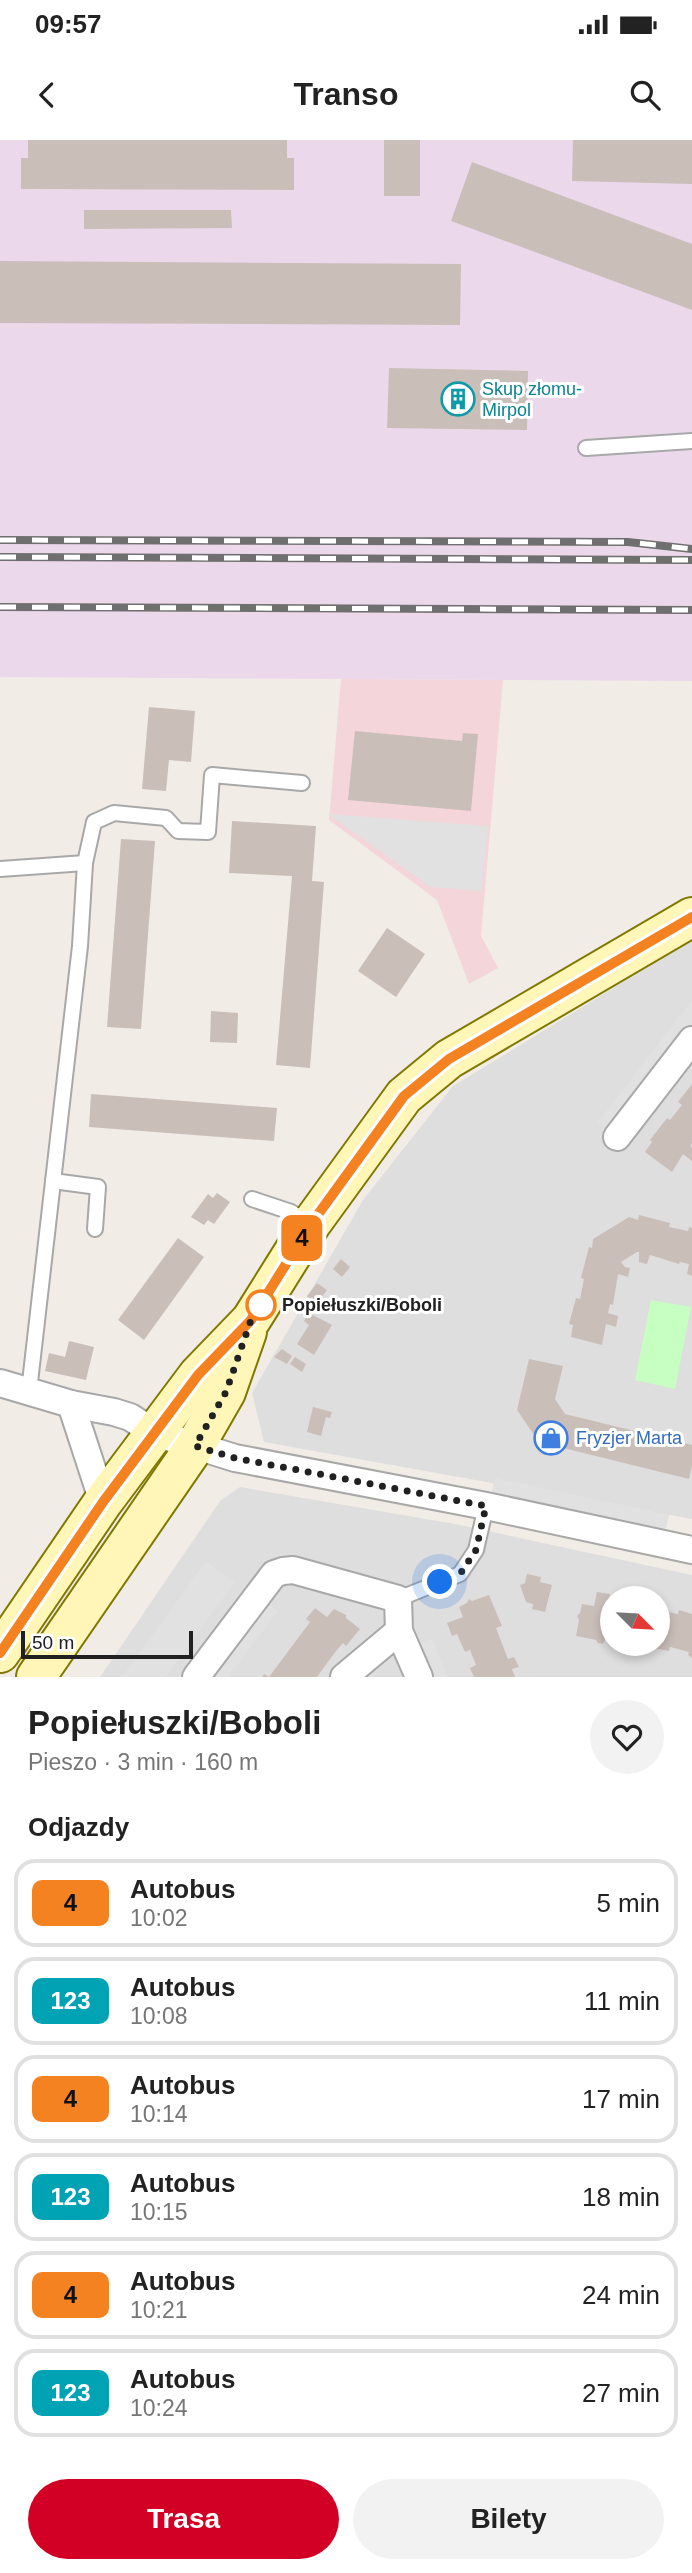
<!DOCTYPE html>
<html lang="pl">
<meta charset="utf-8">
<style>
body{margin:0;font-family:Arial,sans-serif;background:#f2f2f2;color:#222;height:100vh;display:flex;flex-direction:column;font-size:26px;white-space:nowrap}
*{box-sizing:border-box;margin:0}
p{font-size:23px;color:#767676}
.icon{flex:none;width:38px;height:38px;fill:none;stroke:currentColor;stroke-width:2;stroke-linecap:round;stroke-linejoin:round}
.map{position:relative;height:1537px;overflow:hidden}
.side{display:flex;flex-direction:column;background:#fff;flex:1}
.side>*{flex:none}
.badge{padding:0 14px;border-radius:10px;font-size:24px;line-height:46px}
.needle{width:46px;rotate:114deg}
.fabs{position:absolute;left:600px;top:1446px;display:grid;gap:14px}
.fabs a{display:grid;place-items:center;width:70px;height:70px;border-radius:50%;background:#fff;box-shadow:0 4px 10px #0003;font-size:35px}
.scale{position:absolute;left:21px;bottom:18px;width:172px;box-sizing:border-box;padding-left:7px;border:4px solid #212121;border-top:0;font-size:19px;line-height:24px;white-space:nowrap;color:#212121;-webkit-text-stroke:5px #fff;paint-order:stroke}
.you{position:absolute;width:35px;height:35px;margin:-18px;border:5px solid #fff;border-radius:50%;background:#1a73e8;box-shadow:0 0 0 10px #1a73e833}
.map>.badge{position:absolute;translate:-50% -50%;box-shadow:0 0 0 4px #fff}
h2{padding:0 28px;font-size:26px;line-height:63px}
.round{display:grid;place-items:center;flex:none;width:74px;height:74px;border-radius:37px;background:#f2f2f2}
.head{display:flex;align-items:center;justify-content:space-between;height:119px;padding:0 28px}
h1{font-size:33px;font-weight:700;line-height:52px}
.button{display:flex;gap:14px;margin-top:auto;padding:14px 28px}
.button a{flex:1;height:80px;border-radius:42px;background:#d20024;color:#fff;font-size:28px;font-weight:700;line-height:80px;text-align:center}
.button a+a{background:#f2f2f2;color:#222}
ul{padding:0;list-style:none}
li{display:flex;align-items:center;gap:21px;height:88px;margin:0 14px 10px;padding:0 14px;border:4px solid #e0e0e0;border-radius:21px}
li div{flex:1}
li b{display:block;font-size:26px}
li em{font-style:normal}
li .badge{min-width:77px;font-weight:700;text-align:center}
.status{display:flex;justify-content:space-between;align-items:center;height:49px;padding:0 35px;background:#fff;direction:ltr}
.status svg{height:19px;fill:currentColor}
header{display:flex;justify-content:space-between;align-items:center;height:91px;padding:0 28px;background:#fff;font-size:32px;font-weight:700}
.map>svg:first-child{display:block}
</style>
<div class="status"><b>09:57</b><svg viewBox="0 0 49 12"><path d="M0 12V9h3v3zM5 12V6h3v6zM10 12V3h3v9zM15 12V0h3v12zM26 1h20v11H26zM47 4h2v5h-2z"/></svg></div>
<header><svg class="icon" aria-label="back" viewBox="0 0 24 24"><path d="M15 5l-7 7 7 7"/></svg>Transo<svg class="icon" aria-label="search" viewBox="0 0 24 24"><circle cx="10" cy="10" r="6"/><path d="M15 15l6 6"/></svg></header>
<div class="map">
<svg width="692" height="1537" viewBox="0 0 692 1537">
<rect width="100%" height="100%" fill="#f2ece7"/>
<g fill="#dfdede" fill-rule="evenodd">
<polygon points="692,800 692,1379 264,1302 252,1253 363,1060 453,946"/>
<path d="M240 1347 455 1384 692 1435V1537H100L220 1361ZM612 1458H658V1503H612Z"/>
</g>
<polygon fill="#f4d5d9" points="341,539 503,540 481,796 498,828 469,844 437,760 329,680"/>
<polygon fill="#ecd8eb" points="0,0 692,0 692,541 0,537"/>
<polygon fill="#c7fec2" points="651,1160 691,1167 675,1249 635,1240"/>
<g fill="#e1e1e1">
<polygon points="328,674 488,686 481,751 430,747"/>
<polygon points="692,860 692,886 610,993 597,983"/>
<polygon points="495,1338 669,1375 665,1393 491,1356"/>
<polygon points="206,1421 235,1442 166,1537 122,1537"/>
<polygon points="263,1460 278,1471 228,1537 206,1537"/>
<polygon points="432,1499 448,1537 429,1537 416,1505"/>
</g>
<g fill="#cabeb9">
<polygon points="28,0 287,0 287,18 294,18 294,50 21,49 21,18 28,18"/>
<rect x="384" y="0" width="36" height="56"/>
<polygon points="573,0 692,0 692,44 572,41"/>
<polygon points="472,22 692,104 692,170 451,81"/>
<polygon points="84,70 231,70 232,88 84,89"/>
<polygon points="0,121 461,124 460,185 0,183"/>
<polygon points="389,228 528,231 527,290 387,288"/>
<polygon points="149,567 195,571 191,622 169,620 166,651 142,649"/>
<polygon points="355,591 462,601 463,593 478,594 471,671 348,660"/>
<polygon points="232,681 316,686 312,741 324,742 310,928 276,925 292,736 229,733"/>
<polygon points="121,699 155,701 141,889 107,887"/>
<polygon points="387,788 425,814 396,857 358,831"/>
<polygon points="211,871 238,873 237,903 210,902"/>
<polygon points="692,944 692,1003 690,1006 692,1008 692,1021 683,1014 672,1032 645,1012 652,1002 650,1000 667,978 670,980 682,965 678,962"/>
<polygon points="91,954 277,968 274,1001 89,987"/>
<polygon points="217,1053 230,1062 214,1084 208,1080 204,1085 191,1077 208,1054 213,1058"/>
<polygon points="639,1075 670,1083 669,1087 688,1091 689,1087 692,1088 692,1136 687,1134 689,1124 680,1122 679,1124 650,1115 647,1124 639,1122 639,1112 637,1112 621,1122 625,1127 630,1128 628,1137 618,1134 613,1165 610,1164 608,1173 618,1176 616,1187 606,1184 602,1205 571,1197 573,1185 569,1184 576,1158 580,1159 584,1139 581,1138 589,1107 592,1108 593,1099 629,1077 638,1080"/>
<polygon points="178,1098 204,1117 144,1200 118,1180"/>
<polygon points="341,1119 350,1127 342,1137 333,1129"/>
<polygon points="317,1143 327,1150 317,1164 307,1156"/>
<polygon points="309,1173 332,1185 314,1215 297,1204 309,1185 304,1181"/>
<polygon points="69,1201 94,1207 86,1240 45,1231 49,1213 65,1217"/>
<polygon points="282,1209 292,1216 287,1224 274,1217"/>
<polygon points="295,1217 306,1224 302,1232 290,1224"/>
<polygon points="529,1219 563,1226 555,1259 565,1274 692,1305 692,1325 689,1339 539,1302 517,1270"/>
<polygon points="313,1267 332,1272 330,1278 326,1277 321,1296 307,1292"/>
<polygon points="527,1434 541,1437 540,1442 552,1445 545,1472 532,1469 533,1464 526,1462 520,1445 525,1443"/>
<polygon points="597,1452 610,1454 609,1459 612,1460 612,1499 606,1498 603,1504 598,1503 596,1500 576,1496 579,1480 577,1476 580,1473 582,1464 594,1466"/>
<polygon points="489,1455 502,1486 496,1488 508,1519 514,1517 519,1527 512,1529 515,1537 474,1537 470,1528 476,1525 470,1510 465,1512 457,1494 452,1496 447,1483 463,1477 459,1467 467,1463 469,1459 472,1461"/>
<polygon points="315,1468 327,1477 334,1469 346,1475 346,1478 360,1489 346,1506 343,1503 336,1511 317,1537 262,1537 264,1534 269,1537 310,1482 306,1479"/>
<polygon points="658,1470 678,1474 679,1470 692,1474 692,1518 688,1515 689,1512 670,1507 669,1511 649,1507 648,1511 641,1512 641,1503 658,1503"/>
</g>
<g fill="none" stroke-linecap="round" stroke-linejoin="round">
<defs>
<g id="lane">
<polyline points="586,308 692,301"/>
<polyline points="0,729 85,723"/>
<polyline points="53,1041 98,1047 95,1089"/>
<polyline points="252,1059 291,1072 310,1084"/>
<polyline points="29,1251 80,806 85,723 94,682 114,673 166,678 178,691 208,692 212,635 302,643"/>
<polyline points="398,1459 460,1434 476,1410 486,1366"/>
</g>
<g id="street">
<polyline points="617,997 692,900"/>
<polyline points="0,1243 71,1264 114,1272 130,1277 155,1293 235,1318 486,1366 692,1410"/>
<polyline points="71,1264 103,1362"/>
<polyline points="196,1537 274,1434 283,1431 293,1430 398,1459 399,1491 419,1537"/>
<polyline points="344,1537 399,1491"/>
</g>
<g id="secondary">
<polyline points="0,1513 103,1362 198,1235 251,1180 311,1084 404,956 449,919 692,777"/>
<polyline points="36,1537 195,1306 226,1252 247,1192"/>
</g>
</defs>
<use href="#lane" stroke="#a8a8a8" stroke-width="18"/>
<use href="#street" stroke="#a8a8a8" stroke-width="30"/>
<use href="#secondary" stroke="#807800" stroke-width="42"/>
<use href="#lane" stroke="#fff" stroke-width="14"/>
<use href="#street" stroke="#fff" stroke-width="26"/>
<use href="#secondary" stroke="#fff6b8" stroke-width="38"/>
<defs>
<g id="rail">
<polyline points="0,400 628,402 692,409"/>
<polyline points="0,417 692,420"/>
<polyline points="0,467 692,470"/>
</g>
</defs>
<use href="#rail" stroke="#6f6f6f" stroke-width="8"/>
<use href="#rail" stroke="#fff" stroke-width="5" stroke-dasharray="16" stroke-linecap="butt"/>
</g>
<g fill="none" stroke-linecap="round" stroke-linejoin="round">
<defs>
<polyline id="line" points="0,1513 103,1362 198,1235 251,1180 311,1084 404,956 449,919 692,777"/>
</defs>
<use href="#line" stroke="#fff" stroke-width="16"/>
<use href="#line" stroke="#f58220" stroke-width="10"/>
<polyline stroke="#212121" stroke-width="7" stroke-dasharray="0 12.6" points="261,1165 262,1163 251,1180 226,1252 195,1306 235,1318 486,1366 476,1410 460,1434 440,1442"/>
</g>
<defs>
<symbol id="building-ring" viewBox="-11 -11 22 22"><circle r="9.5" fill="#fff" stroke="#0f9aa8" stroke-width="1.5"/><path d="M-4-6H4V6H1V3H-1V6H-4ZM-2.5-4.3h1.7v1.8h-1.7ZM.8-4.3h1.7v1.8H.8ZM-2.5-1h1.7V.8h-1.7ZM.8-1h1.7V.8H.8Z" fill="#0f9aa8"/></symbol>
<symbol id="shop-ring" viewBox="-11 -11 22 22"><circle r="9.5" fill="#fff" stroke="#3f7fe0" stroke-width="1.5"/><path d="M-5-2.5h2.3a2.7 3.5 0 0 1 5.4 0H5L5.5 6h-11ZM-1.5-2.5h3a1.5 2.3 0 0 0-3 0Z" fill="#3f7fe0"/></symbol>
</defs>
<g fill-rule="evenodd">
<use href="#building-ring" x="439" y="240" width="38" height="38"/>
<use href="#shop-ring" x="532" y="1279" width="38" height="38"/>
</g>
<circle fill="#fff" stroke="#f58220" stroke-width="3.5" cx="261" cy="1165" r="14"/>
<g text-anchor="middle" stroke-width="6" stroke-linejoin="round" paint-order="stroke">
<g font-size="18" fill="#0d838f" stroke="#fff" text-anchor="start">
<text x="482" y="255">Skup złomu-<tspan x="482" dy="21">Mirpol</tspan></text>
</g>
<g font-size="18" font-weight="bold" fill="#212121" stroke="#fff" text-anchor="start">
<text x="282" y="1171">Popiełuszki/Boboli</text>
</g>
<g font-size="18" fill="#366cbe" stroke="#fff" text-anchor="start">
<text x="576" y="1304">Fryzjer Marta</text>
</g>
</g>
</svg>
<div class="fabs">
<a><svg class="needle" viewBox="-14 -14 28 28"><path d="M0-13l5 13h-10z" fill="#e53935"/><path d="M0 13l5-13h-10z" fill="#767676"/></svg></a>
</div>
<div class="scale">50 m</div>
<div class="you" style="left:440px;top:1442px"></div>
<b class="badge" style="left:302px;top:1098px;background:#f58220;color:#111">4</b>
</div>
<section class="side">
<div class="head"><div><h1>Popiełuszki/Boboli</h1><p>Pieszo · 3 min · 160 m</p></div><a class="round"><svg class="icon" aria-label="heart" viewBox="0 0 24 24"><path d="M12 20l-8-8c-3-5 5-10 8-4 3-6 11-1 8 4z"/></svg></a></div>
<h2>Odjazdy</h2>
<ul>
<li><span class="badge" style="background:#f58220;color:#111">4</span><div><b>Autobus</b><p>10:02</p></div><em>5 min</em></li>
<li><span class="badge" style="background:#00a3b4;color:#fff">123</span><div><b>Autobus</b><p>10:08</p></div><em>11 min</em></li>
<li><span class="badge" style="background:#f58220;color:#111">4</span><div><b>Autobus</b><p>10:14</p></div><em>17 min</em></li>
<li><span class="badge" style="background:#00a3b4;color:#fff">123</span><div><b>Autobus</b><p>10:15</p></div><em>18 min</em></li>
<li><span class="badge" style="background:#f58220;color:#111">4</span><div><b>Autobus</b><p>10:21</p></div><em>24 min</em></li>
<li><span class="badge" style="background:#00a3b4;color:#fff">123</span><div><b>Autobus</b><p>10:24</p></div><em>27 min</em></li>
</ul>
<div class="button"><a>Trasa</a><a>Bilety</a></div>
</section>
